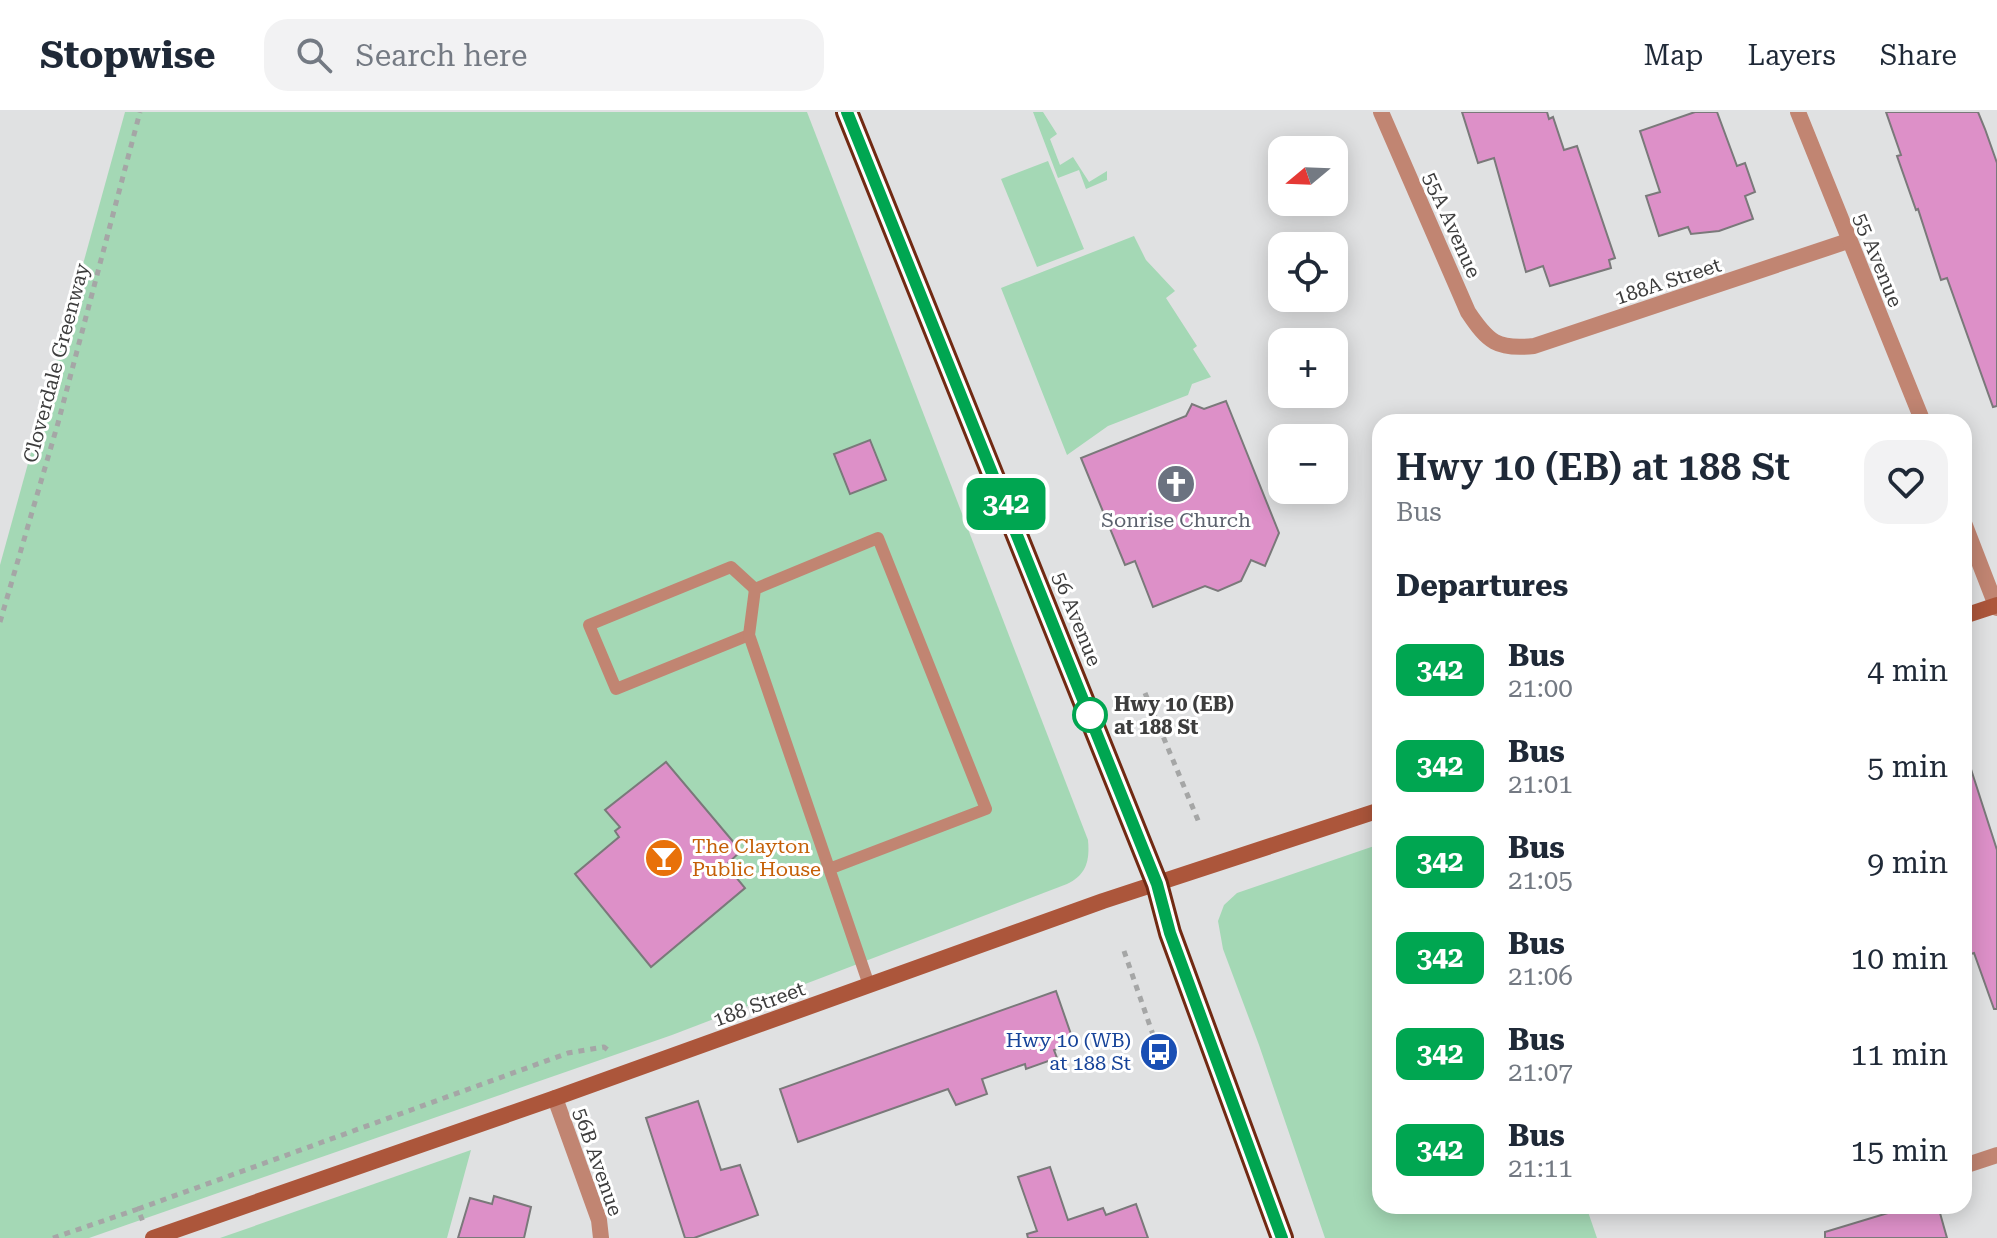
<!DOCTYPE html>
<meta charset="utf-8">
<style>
body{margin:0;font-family:"Roboto Serif",serif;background:#f2f2f3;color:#1f2937;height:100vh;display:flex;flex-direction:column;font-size:30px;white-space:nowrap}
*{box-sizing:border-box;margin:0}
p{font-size:26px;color:#747a83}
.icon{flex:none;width:44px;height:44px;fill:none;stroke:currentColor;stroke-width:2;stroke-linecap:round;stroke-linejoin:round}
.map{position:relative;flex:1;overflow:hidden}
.drawer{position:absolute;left:1372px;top:302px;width:600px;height:800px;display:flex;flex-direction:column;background:#fff;border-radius:24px;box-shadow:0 4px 20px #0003}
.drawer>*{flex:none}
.badge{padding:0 16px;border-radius:12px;font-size:28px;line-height:52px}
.needle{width:52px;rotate:251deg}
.tools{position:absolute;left:1268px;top:24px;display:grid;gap:16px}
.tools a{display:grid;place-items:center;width:80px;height:80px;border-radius:16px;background:#fff;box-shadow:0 4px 20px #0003;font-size:40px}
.map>.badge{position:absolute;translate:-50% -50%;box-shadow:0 0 0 4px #fff}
h2{padding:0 24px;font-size:30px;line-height:72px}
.round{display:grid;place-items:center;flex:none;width:84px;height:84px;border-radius:24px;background:#f2f2f3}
.summary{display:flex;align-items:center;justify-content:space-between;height:136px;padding:0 24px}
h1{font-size:38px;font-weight:600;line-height:60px}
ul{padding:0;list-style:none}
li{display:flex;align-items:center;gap:24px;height:96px;padding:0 24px}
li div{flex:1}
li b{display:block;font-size:30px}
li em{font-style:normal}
li .badge{min-width:88px;font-weight:700;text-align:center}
header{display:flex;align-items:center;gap:48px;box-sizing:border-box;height:112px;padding:0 40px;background:#fff;border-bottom:2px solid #e0e1e3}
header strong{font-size:38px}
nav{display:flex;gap:44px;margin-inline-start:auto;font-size:28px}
.search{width:560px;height:72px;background:#f2f2f3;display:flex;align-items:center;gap:20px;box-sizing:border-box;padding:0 28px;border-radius:24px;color:#747a83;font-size:30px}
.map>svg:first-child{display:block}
</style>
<header>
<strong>Stopwise</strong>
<div class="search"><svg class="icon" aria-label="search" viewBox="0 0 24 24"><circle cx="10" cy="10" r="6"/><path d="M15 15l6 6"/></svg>Search here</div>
<nav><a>Map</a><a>Layers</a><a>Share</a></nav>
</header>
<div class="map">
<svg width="1997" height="1126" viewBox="0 0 1997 1126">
<rect width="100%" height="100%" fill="#e0e1e2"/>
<g fill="#a4d8b5">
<path d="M125 0H807L1088 728C1090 749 1086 763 1067 772L672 923 89 1126H0V453Z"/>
<polygon points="1033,0 1043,0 1057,22 1050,27 1060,53 1073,45 1089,70 1107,59 1107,68 1086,77 1079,58 1058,66"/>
<polygon points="1048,49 1084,137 1037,155 1001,67"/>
<polygon points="1134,124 1146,148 1175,179 1166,186 1197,234 1193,237 1211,265 1192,272 1188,283 1108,314 1067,343 1001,176"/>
<polygon points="1380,732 1380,1094 1586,1094 1597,1126 1325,1126 1259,933 1223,837 1218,809 1224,793 1237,781"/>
<polygon points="471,1038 447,1126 220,1126"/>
</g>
<g fill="#dd90c8" stroke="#7a797a" stroke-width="2">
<polygon points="1462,0 1547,0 1549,7 1553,5 1564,38 1577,34 1615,146 1609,148 1611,156 1550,174 1543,154 1526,160 1494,46 1478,51"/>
<polygon points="1695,0 1717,0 1737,54 1745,51 1755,80 1745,84 1753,107 1719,119 1691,122 1688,115 1659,124 1646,84 1660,80 1640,19"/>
<polygon points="1886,0 1978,0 1985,17 1997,51 1997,294 1993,295 1947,166 1941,168 1918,97 1916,98 1897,44 1901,43"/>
<polygon points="1226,289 1279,421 1265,454 1251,448 1241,469 1218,479 1205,474 1153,495 1135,449 1125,453 1081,346 1186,304 1192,292 1204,297"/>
<polygon points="870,328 886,368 850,382 834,342"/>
<polygon points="666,650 741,739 726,753 745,776 651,855 575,762 619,725 615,719 620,715 605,698"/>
<polygon points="1969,651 1997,738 1997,897 1994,897 1974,841 1964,844 1964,652"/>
<polygon points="1056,879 1074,931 1054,938 1057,946 1026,957 1025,952 982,967 987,982 956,993 948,977 798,1030 780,977"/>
<polygon points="698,989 721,1058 740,1053 758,1103 694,1126 685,1126 646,1006"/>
<polygon points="1050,1055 1068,1108 1103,1096 1106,1103 1136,1092 1148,1126 1028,1126 1027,1122 1037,1119 1018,1065"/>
<polygon points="494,1084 531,1095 524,1126 458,1126 470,1086 492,1092"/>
<polygon points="1911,1094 1938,1094 1947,1126 1825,1126 1825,1120"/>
</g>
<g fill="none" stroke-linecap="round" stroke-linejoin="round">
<g stroke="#a5a6a6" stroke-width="5" stroke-dasharray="6 6" stroke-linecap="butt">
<polyline points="0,510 58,311 140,0"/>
<polyline points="1145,581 1200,713"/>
<polyline points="1124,839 1159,940"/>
<polyline points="138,1097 568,941 604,935 608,938"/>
<polyline points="53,1126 138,1097 143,1110"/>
</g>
<g stroke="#c18572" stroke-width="12">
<polyline points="749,523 616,577 589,513 731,455 755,477"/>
<polyline points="829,757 986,697 878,426 755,477 749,523 869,873"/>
</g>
<g stroke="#c18572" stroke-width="16">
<path d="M1381 0 1468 200C1488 230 1497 238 1534 234L1848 129"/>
<polyline points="1798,0 1923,310"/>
<polyline points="1964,411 1997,496"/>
<polyline points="555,986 599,1108 601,1126"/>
<polyline points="1964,1054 1997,1043"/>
</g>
<g stroke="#ac563b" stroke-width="16">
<polyline points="1964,504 1997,493"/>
<polyline points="153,1126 555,986 1103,789 1380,698"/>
</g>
<polyline stroke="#712a13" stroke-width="24" points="847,0 1157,772 1170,821 1282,1126"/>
</g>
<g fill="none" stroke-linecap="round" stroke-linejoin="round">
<defs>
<polyline id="line" points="847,0 1157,772 1170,821 1282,1126"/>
</defs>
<use href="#line" stroke="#fff" stroke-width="18"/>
<use href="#line" stroke="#00a651" stroke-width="12"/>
</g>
<defs>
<symbol id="church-disc" viewBox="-11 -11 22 22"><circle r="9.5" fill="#6b7280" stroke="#fff"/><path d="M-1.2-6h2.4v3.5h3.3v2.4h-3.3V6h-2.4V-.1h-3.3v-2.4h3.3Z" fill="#fff"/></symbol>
<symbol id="bar-disc" viewBox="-11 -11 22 22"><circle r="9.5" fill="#e8710a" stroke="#fff"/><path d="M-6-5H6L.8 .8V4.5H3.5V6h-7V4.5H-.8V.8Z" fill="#fff"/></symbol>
<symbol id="bus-disc" viewBox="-11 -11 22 22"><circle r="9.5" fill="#1a4fb4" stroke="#fff"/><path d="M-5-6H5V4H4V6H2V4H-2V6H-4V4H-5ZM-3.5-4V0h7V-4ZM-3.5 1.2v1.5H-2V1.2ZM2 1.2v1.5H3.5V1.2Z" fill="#fff"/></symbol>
</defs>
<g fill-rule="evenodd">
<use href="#church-disc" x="1154" y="350" width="44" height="44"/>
<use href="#bar-disc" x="642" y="724" width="44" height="44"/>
<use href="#bus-disc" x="1137" y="918" width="44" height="44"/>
</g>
<circle fill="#fff" stroke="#00a651" stroke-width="4" cx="1090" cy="603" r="16"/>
<g text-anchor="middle" stroke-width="6" stroke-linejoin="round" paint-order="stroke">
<g font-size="20" fill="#3d3d3d" stroke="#fff">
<text transform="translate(1452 113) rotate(66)" y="7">55A Avenue</text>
<text transform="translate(1878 148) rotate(68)" y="7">55 Avenue</text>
<text transform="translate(1668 169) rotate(-18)" y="7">188A Street</text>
<text transform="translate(56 251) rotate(-75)" y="7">Cloverdale Greenway</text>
<text transform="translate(1077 507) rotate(68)" y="7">56 Avenue</text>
<text transform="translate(759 892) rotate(-20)" y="7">188 Street</text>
<text transform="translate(598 1050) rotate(71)" y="7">56B Avenue</text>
</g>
<g font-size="20" fill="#5b616d" stroke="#fff">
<text x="1176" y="415">Sonrise Church</text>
</g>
<g font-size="20" font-weight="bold" fill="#3d3d3d" stroke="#fff" text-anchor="start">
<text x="1114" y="599">Hwy 10 (EB)<tspan x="1114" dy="23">at 188 St</tspan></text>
</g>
<g font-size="20" fill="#c56008" stroke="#fff" text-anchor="start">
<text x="692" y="741">The Clayton<tspan x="692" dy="23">Public House</tspan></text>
</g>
<g font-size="20" fill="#164399" stroke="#fff" text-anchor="end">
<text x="1131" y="935">Hwy 10 (WB)<tspan x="1131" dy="23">at 188 St</tspan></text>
</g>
</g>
</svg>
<div class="tools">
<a><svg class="needle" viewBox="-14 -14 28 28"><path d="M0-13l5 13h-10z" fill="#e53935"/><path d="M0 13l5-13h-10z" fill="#747a83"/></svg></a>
<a><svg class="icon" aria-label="locate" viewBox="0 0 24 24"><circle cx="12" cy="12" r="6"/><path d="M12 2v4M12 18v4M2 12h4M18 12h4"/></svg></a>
<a>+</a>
<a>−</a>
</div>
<b class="badge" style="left:1006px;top:392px;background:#00a651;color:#fff">342</b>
<section class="drawer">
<div class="summary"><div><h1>Hwy 10 (EB) at 188 St</h1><p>Bus</p></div><a class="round"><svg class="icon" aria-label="heart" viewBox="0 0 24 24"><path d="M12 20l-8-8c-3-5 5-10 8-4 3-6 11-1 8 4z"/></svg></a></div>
<h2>Departures</h2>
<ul>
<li><span class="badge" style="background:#00a651;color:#fff">342</span><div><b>Bus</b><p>21:00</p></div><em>4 min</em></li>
<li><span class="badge" style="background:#00a651;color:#fff">342</span><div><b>Bus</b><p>21:01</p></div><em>5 min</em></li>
<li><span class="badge" style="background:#00a651;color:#fff">342</span><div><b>Bus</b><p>21:05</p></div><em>9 min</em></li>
<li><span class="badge" style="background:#00a651;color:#fff">342</span><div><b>Bus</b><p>21:06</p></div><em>10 min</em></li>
<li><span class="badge" style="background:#00a651;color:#fff">342</span><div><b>Bus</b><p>21:07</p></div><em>11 min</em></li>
<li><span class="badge" style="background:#00a651;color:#fff">342</span><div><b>Bus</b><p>21:11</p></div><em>15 min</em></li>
</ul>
</section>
</div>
